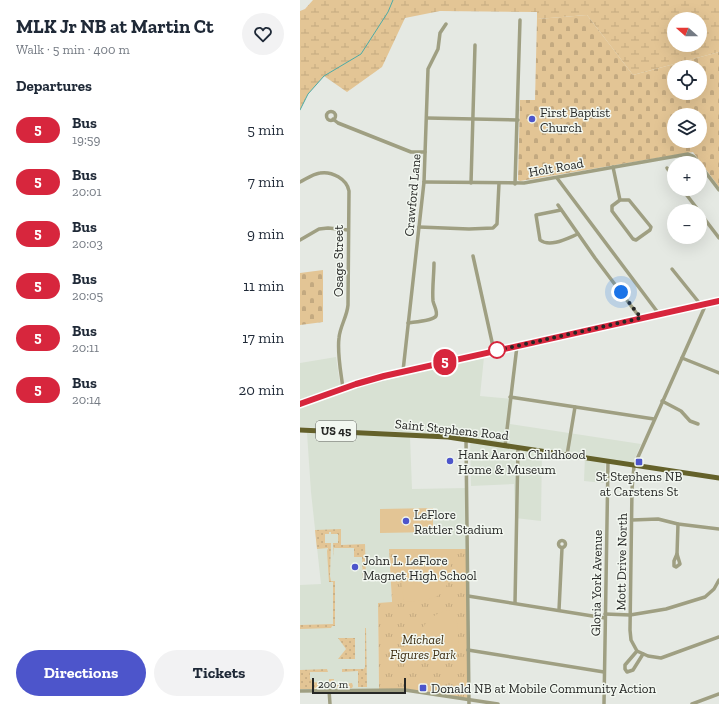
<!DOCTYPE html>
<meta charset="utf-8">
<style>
body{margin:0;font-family:"Zilla Slab",serif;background:#f2f2f3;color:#1f2937;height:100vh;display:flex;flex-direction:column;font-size:15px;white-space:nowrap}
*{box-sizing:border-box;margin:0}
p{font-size:13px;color:#747a83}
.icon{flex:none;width:22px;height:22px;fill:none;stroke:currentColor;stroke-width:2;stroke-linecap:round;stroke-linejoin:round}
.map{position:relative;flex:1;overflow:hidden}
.drawer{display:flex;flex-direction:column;background:#fff;width:300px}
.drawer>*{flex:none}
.badge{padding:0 8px;border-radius:13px;font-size:14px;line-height:26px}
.needle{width:26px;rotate:291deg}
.fabs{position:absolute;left:367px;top:12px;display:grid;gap:8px}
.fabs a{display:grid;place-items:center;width:40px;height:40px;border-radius:50%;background:#fff;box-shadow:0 4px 16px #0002;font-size:20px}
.scale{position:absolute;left:12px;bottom:10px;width:94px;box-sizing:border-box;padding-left:4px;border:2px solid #262725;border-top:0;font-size:11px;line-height:14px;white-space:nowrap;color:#262725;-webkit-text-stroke:3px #f2f7f0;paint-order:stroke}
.you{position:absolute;width:20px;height:20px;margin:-10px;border:3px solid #fff;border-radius:50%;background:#1a73e8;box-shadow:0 0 0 6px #1a73e833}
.map>.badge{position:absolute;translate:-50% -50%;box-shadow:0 0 0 2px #fff}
h2{padding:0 16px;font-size:15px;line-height:36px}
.round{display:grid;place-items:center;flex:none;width:42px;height:42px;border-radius:21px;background:#f2f2f3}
.head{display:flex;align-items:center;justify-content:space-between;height:68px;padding:0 16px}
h1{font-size:19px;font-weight:700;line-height:30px}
.button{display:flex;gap:8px;margin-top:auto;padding:8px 16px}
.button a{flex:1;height:46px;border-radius:24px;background:#4d55cb;color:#fff;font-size:16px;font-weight:700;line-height:46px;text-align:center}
.button a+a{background:#f2f2f3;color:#1f2937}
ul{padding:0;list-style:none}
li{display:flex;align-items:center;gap:12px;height:52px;padding:0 16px}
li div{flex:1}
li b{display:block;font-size:15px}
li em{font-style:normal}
li .badge{min-width:44px;font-weight:700;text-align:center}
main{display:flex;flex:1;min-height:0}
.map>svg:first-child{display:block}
</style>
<main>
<section class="drawer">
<div class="head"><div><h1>MLK Jr NB at Martin Ct</h1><p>Walk · 5 min · 400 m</p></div><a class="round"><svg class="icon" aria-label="heart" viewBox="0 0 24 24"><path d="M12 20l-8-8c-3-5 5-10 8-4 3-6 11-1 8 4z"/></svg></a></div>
<h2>Departures</h2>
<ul>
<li><span class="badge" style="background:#d7263d;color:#fff">5</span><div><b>Bus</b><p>19:59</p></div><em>5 min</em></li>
<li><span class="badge" style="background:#d7263d;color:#fff">5</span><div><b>Bus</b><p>20:01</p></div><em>7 min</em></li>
<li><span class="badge" style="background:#d7263d;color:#fff">5</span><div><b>Bus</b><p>20:03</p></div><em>9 min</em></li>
<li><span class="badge" style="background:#d7263d;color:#fff">5</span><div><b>Bus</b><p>20:05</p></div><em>11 min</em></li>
<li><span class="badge" style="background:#d7263d;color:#fff">5</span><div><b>Bus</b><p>20:11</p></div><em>17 min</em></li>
<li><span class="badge" style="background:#d7263d;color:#fff">5</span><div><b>Bus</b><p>20:14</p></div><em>20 min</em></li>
</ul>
<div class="button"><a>Directions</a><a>Tickets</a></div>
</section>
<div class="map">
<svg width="419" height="704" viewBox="0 0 419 704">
<defs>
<pattern id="grass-dots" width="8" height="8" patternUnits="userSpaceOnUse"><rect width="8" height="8" fill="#e3c595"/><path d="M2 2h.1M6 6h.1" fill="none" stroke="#c3a980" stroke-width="1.8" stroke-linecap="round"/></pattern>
<pattern id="wetland-marsh" width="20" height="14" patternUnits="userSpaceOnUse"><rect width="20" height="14" fill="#e3c595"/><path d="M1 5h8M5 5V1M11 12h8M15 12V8" fill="none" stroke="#c3a980"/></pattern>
<pattern id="cemetery-stones" width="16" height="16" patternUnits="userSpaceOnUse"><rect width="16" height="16" fill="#e3c595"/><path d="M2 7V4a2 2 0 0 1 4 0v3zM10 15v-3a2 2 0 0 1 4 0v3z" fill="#c3a980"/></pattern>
<pattern id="park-tufts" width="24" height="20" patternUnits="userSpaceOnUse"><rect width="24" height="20" fill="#e3c595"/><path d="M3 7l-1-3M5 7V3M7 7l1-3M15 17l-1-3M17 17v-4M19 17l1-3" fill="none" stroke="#c3a980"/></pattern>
</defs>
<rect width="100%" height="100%" fill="#e5e9e3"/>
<g fill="#d8e1d3">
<polygon points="36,357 41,391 184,357 180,396 213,399 210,424 341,444 333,463 306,459 304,483 284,481 285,456 242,450 241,521 215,518 214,484 171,486 170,437 144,434 0,427 0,363"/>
<polygon points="7,433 110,437 112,489 167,488 167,549 89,550 92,603 78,604 79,689 0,690 0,585 21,584 11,492"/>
</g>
<g fill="url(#grass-dots)">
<polygon points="41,529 41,545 65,544 66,580 63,580 62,557 54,557 54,548 34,548 34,557 33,543 38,543 38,534 31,534 31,532 29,532 29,534 25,534 25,543 31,543 30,576 31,581 35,581 35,626 32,626 31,628 0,629 0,625 33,624 33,582 29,582 27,551 28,548 17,549 15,530"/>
<polygon points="65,628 66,628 67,687 58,687 58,671 42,672 42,669 64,669 65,667"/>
<polygon points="38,638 55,638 55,659 38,659 46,649"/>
<polygon points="27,669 28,672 10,672 10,679 12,680 12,682 23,683 21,689 0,689 0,670"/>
<polygon points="29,679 34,679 34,685 52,683 53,686 52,688 26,688 27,683 29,683"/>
</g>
<path fill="url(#wetland-marsh)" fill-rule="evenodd" d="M13 0H419V52L333 75 287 15 237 19V12L140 11 105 18 82 67 47 92 24 76 8 94 0 110V11L5 9ZM374 19H400V45H374Z"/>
<g fill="url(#cemetery-stones)" fill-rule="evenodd">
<path d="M287 15 333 75 419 52V187L393 152 220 181 218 180 220 100H235L237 19ZM374 67H400V93H374ZM374 115H400V141H374Z"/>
<polygon points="23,270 23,322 0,325 0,273"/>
</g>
<polygon fill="url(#park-tufts)" points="89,549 167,549 168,698 105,690 79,689 78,603 92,602"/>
<g fill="#e3c595">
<polygon points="133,508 133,532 80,533 80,509"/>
<path d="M128 550H151C151 566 152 592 133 598 124 601 113 601 104 602L98 558 102 553Z"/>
<path d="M150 610H156L159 650 157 652 116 651C119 629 127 614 150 610Z"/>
</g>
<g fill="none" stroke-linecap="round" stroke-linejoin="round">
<polyline stroke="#4caba7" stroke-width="1" points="0,110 8,94 24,76 61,54 88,12 93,0"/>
<g stroke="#9f9f82" stroke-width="3.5">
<circle cx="31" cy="116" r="4.5"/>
<polyline points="127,118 218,120"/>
<polyline points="33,119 38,123 111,152 125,152"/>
<polyline points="400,165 419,190"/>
<polyline points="313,167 320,200 329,200 351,227 350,230 336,240 333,239 312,211 312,206 320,200"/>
<polyline points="367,168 374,178"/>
<polyline points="257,178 359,314"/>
<path d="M0 182C6 179 13 174 20 173 32 171 47 179 49 191L48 305C47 317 40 326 39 338 37 354 41 372 43 389"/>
<polyline points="124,182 224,183 388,154 393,156 399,163"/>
<polyline points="171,183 175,45"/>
<polyline points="215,184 220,20"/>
<polyline points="382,189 399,211"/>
<polyline points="258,205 295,258 341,319"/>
<path d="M261 210 236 215 240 240C250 248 268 238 278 234"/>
<polyline points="400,213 419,238"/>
<polyline points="119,227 169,229 193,228 197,224 199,183"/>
<polyline points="0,240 19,229 28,228 48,230"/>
<polyline points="173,256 194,351"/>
<polyline points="372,269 401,305"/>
<polyline points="406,304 334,466 332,489 330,630 331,640 337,651 348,656 361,658 419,637"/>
<path d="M108 323C114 322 133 321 136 316 138 312 134 306 133 301 132 289 134 275 134 263"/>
<polyline points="382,358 419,373"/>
<polyline points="103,371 124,182 128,69 138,49 140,33 146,24"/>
<polyline points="210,397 354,419"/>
<polyline points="362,401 381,411 390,421 398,424"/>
<polyline points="166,440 169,704"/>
<polyline points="205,446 217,346"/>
<polyline points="267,455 275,407"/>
<polyline points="332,520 358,519 378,524 419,529"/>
<circle cx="262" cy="544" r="3.5"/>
<polyline points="377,554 378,524"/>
<polygon points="377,554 380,564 376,567 374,566 374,561"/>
<polyline points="168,596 305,618"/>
<polyline points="215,603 218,448"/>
<polyline points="259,610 262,548"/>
<polyline points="305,614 330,615 366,609 405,597 414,589 419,580"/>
<polyline points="168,650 304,672"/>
<polyline points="337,651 325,665 325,669 327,672 333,670 343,654"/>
<polyline points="29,690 30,704"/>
<polyline points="0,691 105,690 198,704"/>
<polyline points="304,704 308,462"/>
<polyline points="392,704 419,694"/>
</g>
<polyline stroke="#7c7b50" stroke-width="4.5" points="0,404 56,384 84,376 419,301"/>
<polyline stroke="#64612a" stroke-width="5" points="0,430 148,437 419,478"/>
</g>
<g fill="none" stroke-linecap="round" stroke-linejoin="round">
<defs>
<polyline id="line" points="0,404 56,384 84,376 419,301"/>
</defs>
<use href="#line" stroke="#fff" stroke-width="9"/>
<use href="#line" stroke="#d7263d" stroke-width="6"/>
<polyline stroke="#262725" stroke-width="4" stroke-dasharray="0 7.2" points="197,350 194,351 341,318 321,292"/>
</g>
<g fill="#4d55cb" stroke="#f2f7f0" stroke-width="1.5">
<circle cx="232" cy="119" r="4"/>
<circle cx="150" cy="461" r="4"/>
<rect x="335" y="458" width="8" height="8" rx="2"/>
<circle cx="106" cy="521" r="4"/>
<circle cx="55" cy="567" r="4"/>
<rect x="119" y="684" width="8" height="8" rx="2"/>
</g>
<circle fill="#fff" stroke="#d7263d" stroke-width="2" cx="197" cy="350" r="8"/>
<g text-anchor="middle" stroke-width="3" stroke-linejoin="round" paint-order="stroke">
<rect fill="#f2f7f0" stroke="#636562" stroke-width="1" x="16" y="421" width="40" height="20" rx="3"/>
<g font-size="12" font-weight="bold" fill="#262725">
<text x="36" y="435">US 45</text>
</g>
<g font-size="13" fill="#262725" stroke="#f2f7f0" text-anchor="start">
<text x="240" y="117">First Baptist<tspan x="240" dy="15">Church</tspan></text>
<text x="158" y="459">Hank Aaron Childhood<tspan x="158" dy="15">Home &amp; Museum</tspan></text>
<text x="339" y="481" text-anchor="middle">St Stephens NB<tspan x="339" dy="15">at Carstens St</tspan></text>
<text x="114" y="519">LeFlore<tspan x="114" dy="15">Rattler Stadium</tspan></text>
<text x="63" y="565">John L. LeFlore<tspan x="63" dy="15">Magnet High School</tspan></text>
<text x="131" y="693">Donald NB at Mobile Community Action</text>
</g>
<g font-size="13" fill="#262725" stroke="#f2f7f0">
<text transform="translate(256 167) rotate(-10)" y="5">Holt Road</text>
<text transform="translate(112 195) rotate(-85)" y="5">Crawford Lane</text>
<text transform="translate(38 261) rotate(-90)" y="5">Osage Street</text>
<text transform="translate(152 429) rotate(6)" y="5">Saint Stephens Road</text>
<text transform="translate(321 562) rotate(-89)" y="5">Mott Drive North</text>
<text transform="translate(296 583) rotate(-89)" y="5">Gloria York Avenue</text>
</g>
<g font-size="13" font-style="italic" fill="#3d2d11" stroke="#f2f7f0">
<text x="123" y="644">Michael<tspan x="123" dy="15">Figures Park</tspan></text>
</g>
</g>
</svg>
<div class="fabs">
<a><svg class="needle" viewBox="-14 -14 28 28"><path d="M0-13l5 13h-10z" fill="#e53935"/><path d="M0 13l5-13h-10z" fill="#747a83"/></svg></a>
<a><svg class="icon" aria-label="locate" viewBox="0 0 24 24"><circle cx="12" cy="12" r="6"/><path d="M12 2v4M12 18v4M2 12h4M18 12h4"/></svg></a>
<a><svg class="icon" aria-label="layers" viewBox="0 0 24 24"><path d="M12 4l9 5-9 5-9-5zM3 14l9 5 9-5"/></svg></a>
<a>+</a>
<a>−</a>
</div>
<div class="scale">200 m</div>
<div class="you" style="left:321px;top:292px"></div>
<b class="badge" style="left:145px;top:362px;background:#d7263d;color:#fff">5</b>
</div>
</main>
